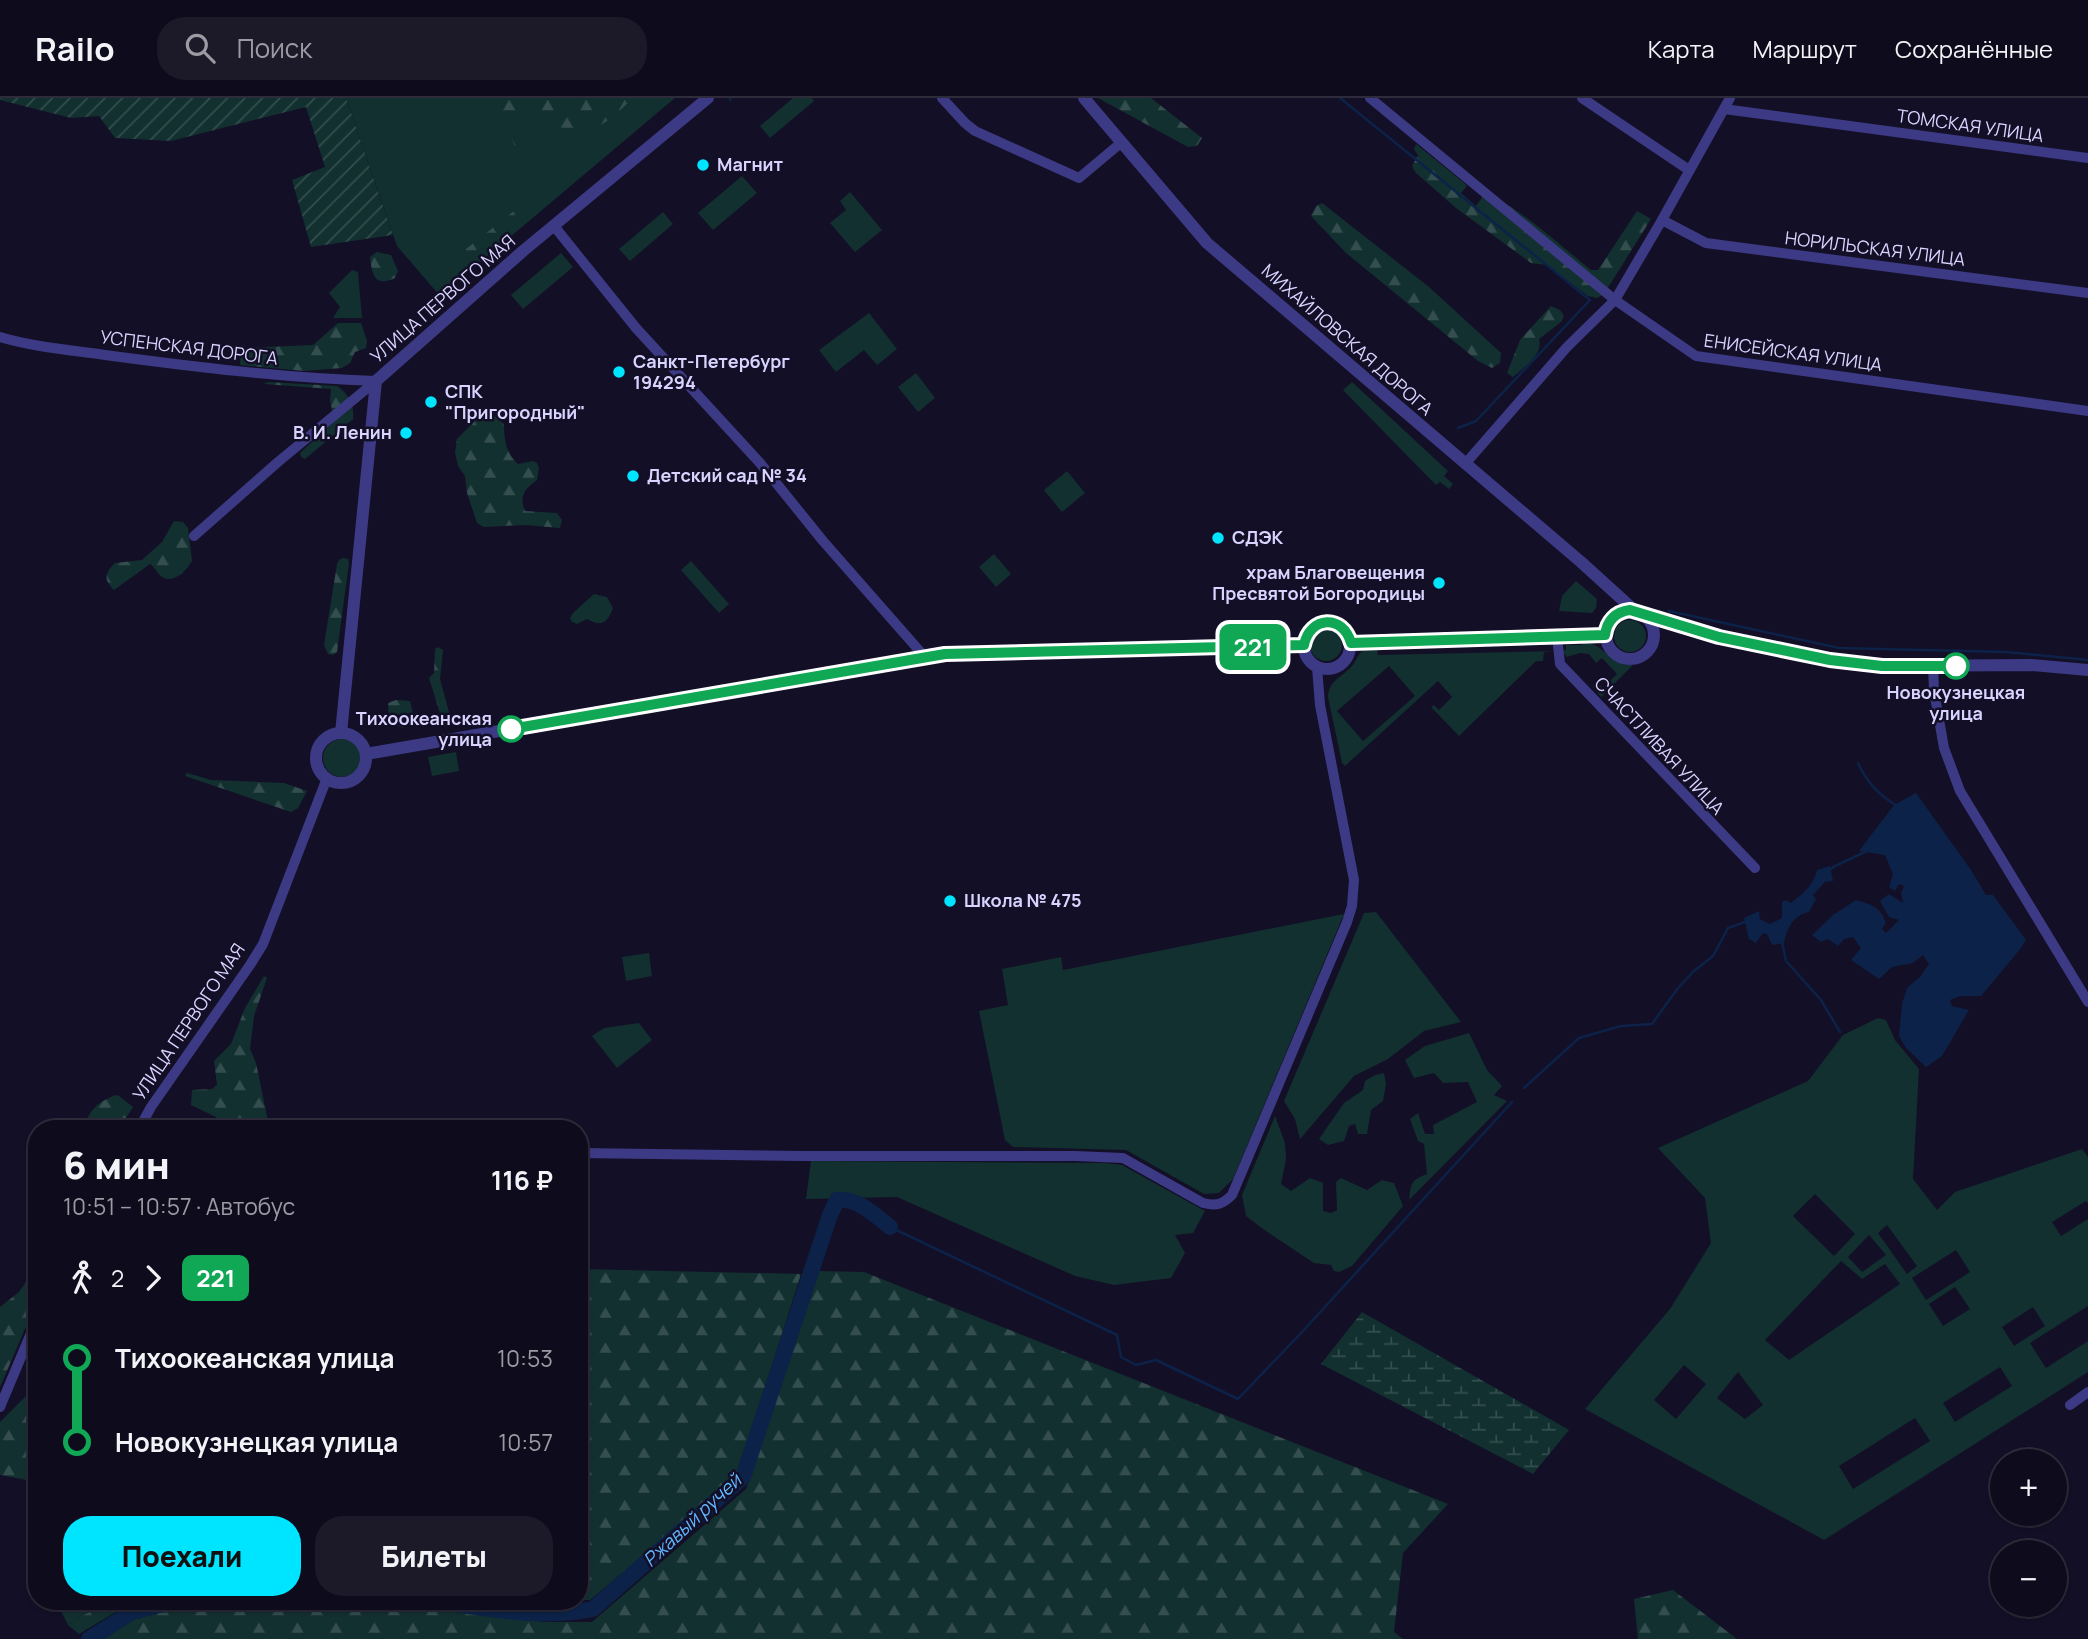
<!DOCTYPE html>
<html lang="ru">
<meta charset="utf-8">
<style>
body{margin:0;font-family:Manrope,sans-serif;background:#1c1929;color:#f1f3f6;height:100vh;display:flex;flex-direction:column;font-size:26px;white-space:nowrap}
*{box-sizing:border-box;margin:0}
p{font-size:23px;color:#9b9ba3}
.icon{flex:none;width:38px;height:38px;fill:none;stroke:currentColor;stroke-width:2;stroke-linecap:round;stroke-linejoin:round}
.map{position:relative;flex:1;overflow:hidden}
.drawer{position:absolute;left:28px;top:1022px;width:560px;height:490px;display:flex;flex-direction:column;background:#0e0b1c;border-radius:28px;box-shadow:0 2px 5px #0004,0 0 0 2px #2e2b3b}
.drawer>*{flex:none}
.badge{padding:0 14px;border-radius:10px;font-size:24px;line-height:46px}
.tools{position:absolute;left:1990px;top:1351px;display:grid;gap:14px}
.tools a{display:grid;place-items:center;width:77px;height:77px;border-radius:50%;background:#0e0b1c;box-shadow:0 2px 5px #0004,0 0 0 2px #2e2b3b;font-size:35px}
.map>.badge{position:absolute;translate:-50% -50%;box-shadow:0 0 0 4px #fff}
.legs{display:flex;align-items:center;gap:10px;height:77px;padding:0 35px;font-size:23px}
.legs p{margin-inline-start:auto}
.head{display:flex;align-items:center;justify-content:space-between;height:119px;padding:0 35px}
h1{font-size:38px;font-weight:800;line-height:52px}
.primary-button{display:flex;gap:14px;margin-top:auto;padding:14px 35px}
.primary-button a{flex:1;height:80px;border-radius:28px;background:#00e5ff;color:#111;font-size:28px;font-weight:800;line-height:80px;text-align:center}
.primary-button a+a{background:#1c1929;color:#f1f3f6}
ul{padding:0 35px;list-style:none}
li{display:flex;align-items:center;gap:24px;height:84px;font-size:26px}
li i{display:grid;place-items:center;width:10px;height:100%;margin:0 9px;background:currentColor}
li i::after{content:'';width:18px;height:18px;margin:-9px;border:5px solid;border-radius:50%;background:#0e0b1c}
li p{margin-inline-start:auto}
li:first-child i{background:linear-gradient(#0000 50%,currentColor 0)}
li:last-child i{background:linear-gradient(currentColor 50%,#0000 0)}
header{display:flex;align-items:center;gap:42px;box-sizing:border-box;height:98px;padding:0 35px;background:#0e0b1c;border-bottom:2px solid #2e2b3b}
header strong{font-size:33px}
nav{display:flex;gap:38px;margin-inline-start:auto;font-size:24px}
.search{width:490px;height:63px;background:#1c1929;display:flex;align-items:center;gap:18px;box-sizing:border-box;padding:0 24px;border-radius:28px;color:#9b9ba3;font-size:26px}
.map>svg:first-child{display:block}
</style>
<header>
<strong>Railo</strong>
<div class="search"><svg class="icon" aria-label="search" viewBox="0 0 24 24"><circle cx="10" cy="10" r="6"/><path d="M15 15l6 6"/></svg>Поиск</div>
<nav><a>Карта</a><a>Маршрут</a><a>Сохранённые</a></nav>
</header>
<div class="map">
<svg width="2088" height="1541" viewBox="0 0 2088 1541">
<defs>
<pattern id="forest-firs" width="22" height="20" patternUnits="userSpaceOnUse" patternTransform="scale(1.75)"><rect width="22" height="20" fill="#12302f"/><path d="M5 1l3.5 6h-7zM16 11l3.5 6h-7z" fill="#344d4e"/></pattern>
<pattern id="wetland-marsh" width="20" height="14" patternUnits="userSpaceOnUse" patternTransform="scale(1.75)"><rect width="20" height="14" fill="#12302f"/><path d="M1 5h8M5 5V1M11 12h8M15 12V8" fill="none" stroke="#344d4e"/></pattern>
<pattern id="garden-furrows" width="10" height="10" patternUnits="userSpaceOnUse" patternTransform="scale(1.75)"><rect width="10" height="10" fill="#12302f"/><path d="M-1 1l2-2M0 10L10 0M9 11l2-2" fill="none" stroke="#344d4e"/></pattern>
</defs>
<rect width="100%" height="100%" fill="#130f26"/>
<g fill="#12302f" fill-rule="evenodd">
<polygon points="346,0 675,0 440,198 397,148"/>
<polygon points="793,0 812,0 814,3 770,40 760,28"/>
<polygon points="742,78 757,95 713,132 698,115"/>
<polygon points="850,94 882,132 855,154 830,125 846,112 840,103"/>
<polygon points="663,114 673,126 630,163 619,151"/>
<polygon points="561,155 573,169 523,211 511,197"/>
<polygon points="352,172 358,174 362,220 333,220 340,209 329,195"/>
<polygon points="869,215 897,251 877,267 864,252 836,274 819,252"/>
<polygon points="916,275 935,300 918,314 898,289"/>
<polygon points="1352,284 1448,373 1444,378 1453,386 1449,391 1440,384 1436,387 1343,292"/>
<polygon points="1067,373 1085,395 1062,414 1044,392"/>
<polygon points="994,456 1011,476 996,489 979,469"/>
<polygon points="691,463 729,506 719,515 681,472"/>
<polygon points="1576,483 1597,501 1596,510 1592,515 1559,513 1562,498"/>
<path d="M594 496 607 499 613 510C607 526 601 529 587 521L577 526 572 524 570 520 573 515Z"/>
<circle cx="1630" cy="538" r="16"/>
<circle cx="1326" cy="547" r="16"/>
<path d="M1583 544C1604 544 1610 569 1633 567L1601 599 1593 589 1595 583 1603 590 1617 576 1602 560 1596 565 1589 556 1580 555 1567 559 1562 553 1566 552V547H1582Z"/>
<path d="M1365 551H1377L1378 557 1556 553 1544 554 1543 563H1536L1459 638 1431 609 1434 607 1439 612 1452 599 1438 583 1345 668 1342 665 1328 599C1329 582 1341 580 1351 569 1357 563 1357 556 1365 551ZM1389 568 1415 598 1363 643 1337 613Z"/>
<circle cx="342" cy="660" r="19"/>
<polygon points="456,654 459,673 432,678 428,659"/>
<polygon points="1376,814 1461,924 1424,933 1388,961 1354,978 1300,1041 1295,1021 1284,1003 1364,815"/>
<polygon points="1344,816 1233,1081 1219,1095 1204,1096 1126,1052 1013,1049 1005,1042 979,913 1008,907 1002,871 1061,859 1063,872"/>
<polygon points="649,855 652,878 626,883 622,859"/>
<path d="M1878 920 1886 922 1895 942 1919 971 1913 1081 1937 1112 1955 1094 2082 1051 2088 1059V1105L2086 1103 2052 1124 2061 1138 2088 1121V1208L2030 1245 2046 1270 2088 1243V1274L1824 1442 1585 1311 1670 1211 1711 1145 1705 1100 1658 1050 1808 983 1843 937ZM1815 1096 1855 1136 1834 1158 1793 1118ZM1887 1127 1917 1168 1907 1176 1878 1135ZM1869 1137 1886 1157 1862 1174 1848 1159ZM1956 1152 1970 1174 1926 1202 1912 1180ZM1841 1163 1862 1181 1885 1166 1900 1186 1789 1262 1765 1242ZM1955 1189 1970 1211 1943 1228 1929 1206ZM2033 1209 2045 1228 2014 1248 2002 1229ZM1684 1267 1706 1286 1676 1321 1654 1302ZM2000 1269 2012 1288 1955 1324 1943 1305ZM1738 1274 1763 1307 1745 1321 1717 1300ZM1915 1320 1930 1343 1853 1391 1839 1368Z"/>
<polygon points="639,925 652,942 617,970 592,938 604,930"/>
<path d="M1469 935 1487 972 1502 988 1494 997 1507 1003 1409 1102C1411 1085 1411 1082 1427 1076L1424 1046 1418 1043 1410 1021 1418 1015 1425 1036H1434L1433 1027 1477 1004 1468 984 1443 985 1434 975 1414 980 1405 962 1425 948Z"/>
<polygon points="1384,975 1386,986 1383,1003 1371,1012 1367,1036 1358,1036 1355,1026 1349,1028 1344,1043 1328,1047 1319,1041 1344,1005 1363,992 1365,983 1375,977"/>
<polygon points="1275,1018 1285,1045 1286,1061 1281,1086 1291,1093 1310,1080 1323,1085 1323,1113 1331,1115 1337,1112 1336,1084 1341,1080 1367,1092 1382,1082 1394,1085 1403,1108 1352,1168 1339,1174 1334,1173 1331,1167 1314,1165 1263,1131 1246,1118 1242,1097"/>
<polygon points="811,1063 1104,1065 1122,1067 1205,1113 1193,1135 1175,1137 1185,1155 1171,1180 1114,1187 1075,1178 897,1099 806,1101"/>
<polygon points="56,1503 114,1503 79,1519 68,1527"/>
</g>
<g fill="url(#forest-firs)">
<polygon points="498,0 633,0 613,19 566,50 542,12 534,17 520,15 522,58 519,61"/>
<polygon points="1098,0 1151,0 1202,40 1197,48 1188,49"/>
<path d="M1416 46 1463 84 1467 88 1461 95 1476 108 1484 97C1507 98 1569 155 1591 172H1598L1637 113 1651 121 1604 196 1597 200 1588 198 1547 167 1531 165 1456 110 1415 74 1412 68 1418 57 1414 51Z"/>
<polygon points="1322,105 1429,189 1501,255 1500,265 1492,270 1478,263 1346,155 1311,118 1316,108"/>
<polygon points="514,113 519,113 522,116 522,123 474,162 468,163 464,157 466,151"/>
<path d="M377 154 391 157 398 173 395 180C374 190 372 176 370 159Z"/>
<path d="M1551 208 1560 212 1564 218 1561 224 1539 241C1543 258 1525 268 1513 279L1507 275 1520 242Z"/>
<polygon points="338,225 361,225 367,243 366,250 355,254 350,265 342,270 304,273 240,267 241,250 313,247"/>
<path d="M268 284 337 288C348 295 355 308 353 321L305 361 301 359 300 355 334 324 330 302 331 291 264 286Z"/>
<path d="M486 311 504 326C504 341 506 356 518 366L533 363 537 365 539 370 537 382C524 391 519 399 525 413L557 415 562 422 560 430 525 427 484 429 477 425 467 395 465 378 458 368 455 354 457 341 475 323 479 313Z"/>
<path d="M174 423 183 424 188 430 192 463C187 472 174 486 162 479 157 475 155 469 150 466L114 492C103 481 105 475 115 465L142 462 162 444Z"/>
<polygon points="343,460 348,461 349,465 337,554 333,557 328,556 324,547 337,466 339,462"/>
<polygon points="438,549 443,552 440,581 452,625 448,627 443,625 429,580 434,575 435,551"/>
<polygon points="396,602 410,603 413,616 412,626 403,630 389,625 388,605"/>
<polygon points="187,675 211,682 284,685 307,693 298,710 291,714 185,678"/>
<polygon points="264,878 267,880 254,918 250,951 256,965 269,1028 265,1031 219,1031 216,1019 191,1007 192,992 212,991 217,987 214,963 231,946 245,910"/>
<path d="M115 997 119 998 133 1009 119 1031H82C92 1010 94 1007 115 997Z"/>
<polygon points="579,1171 801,1176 738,1374 712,1400 590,1502 579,1502"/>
<polygon points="819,1173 864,1174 1448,1406 1403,1455 1394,1534 1403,1541 102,1541 135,1519 162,1512 226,1506 229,1503 387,1503 544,1524 592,1524 746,1391"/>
<polygon points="33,1174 37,1175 37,1203 0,1289 0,1209 19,1194"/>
<polygon points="37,1245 37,1384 0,1377 0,1324 31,1293 34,1252"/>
<polygon points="1673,1492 1737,1541 1638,1541 1634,1501"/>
<polygon points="114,1503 148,1503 119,1512 79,1536 68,1527 79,1519"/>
</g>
<polygon fill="url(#wetland-marsh)" points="1362,1214 1569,1332 1533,1376 1321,1266"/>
<polygon fill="url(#garden-furrows)" points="0,0 346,0 393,137 311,149 292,82 325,69 306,9 171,43 115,40 99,18 71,20 0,2"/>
<g fill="#0c2248">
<path d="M1916 695 1971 772 1986 797H1993L2026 842 2021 850 1981 898H1960L1950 902 1952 908 1969 912 1942 958 1926 969 1906 950 1899 938 1902 906 1907 890 1920 879 1929 866 1923 857 1913 865 1892 869 1879 881 1851 862 1861 850 1853 839 1844 841 1838 848 1828 841 1821 844 1812 837 1833 817 1856 802C1872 807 1880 808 1886 825L1882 831 1886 835 1899 822 1889 819 1880 803 1889 796 1903 805 1901 795 1904 788 1899 786 1895 793 1889 789 1893 776 1885 757 1859 753 1894 707Z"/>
<path d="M1830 768 1833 783 1825 784 1813 797 1816 801 1809 814C1793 817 1787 831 1784 845L1772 847 1767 836 1763 835 1756 845 1749 841 1744 820 1759 813 1760 821 1770 826 1782 820V804L1786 802 1791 805C1802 796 1814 787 1817 772Z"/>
</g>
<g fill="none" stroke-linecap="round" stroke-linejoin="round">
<g stroke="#0c2248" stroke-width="2.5">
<polyline points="1340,0 1590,202 1476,323 1458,330"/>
<polyline points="730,2 731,0"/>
<polyline points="1669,513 1839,550 2006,554 2088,562"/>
<path d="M1858 665C1868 686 1878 696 1897 708"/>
<polyline points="1830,772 1833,769 1867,753"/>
<polyline points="1782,844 1786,863 1821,902 1840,934"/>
<polyline points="1524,990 1579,940 1621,928 1652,926 1678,890 1694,873 1713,858 1728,830 1745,824"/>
<polyline points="890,1129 1117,1237 1121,1259 1136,1267 1156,1262 1238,1301 1302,1234 1512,1004"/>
</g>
<g stroke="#0c2248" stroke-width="16">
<path d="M434 1503C487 1510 541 1522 593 1511L743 1379 830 1117 837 1102C858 1100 875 1117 890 1129"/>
<polyline points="89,1541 132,1514 159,1507 204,1503"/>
</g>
<g stroke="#3d3a85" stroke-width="10">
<polyline points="942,0 965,25 975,33 1079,80 1122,44"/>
<polyline points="1370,0 1615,202 1696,258 2088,313"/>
<polyline points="1582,0 1689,72"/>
<polyline points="1724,11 2088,60"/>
<polyline points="1662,122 1706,145 2088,195"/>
<polyline points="554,128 636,230 760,365 823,443 924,558"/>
<path d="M0 239C34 249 70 252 105 257 195 269 285 280 376 283"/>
<polyline points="1465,366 1567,249 1615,202 1662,122 1730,0"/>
<polyline points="194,438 278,364 376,283"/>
<polyline points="1557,538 1560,566 1755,770"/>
<polyline points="1933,568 1934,593 1944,650 1960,693 2088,904"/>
<polyline points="144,1025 153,1031"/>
<polyline points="139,1031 151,1009 250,867 263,846 327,680"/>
<path d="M579 1055 803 1058H1075L1123 1060 1203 1105C1216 1108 1222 1107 1232 1097L1347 824 1352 808 1354 782 1320 607 1317 569"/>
<polyline points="2070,1307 2088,1294"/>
<polyline points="0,1309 37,1221"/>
</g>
<g stroke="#3d3a85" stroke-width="12">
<polyline points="1084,0 1207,145 1581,464 1635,513"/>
<circle cx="1630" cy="537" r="24"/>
<polyline points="1645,518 1719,539 1831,562 1882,568 2031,567 2088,572"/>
<circle cx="1327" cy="548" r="23"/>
<polyline points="1351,545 1605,537"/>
<polyline points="341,635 376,283 523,153 708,0"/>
<circle cx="341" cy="660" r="25"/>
<polyline points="366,656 945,556 1304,547"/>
</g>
</g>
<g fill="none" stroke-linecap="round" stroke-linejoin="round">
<defs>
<path id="line-1" d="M511 631 945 556 1304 547C1310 518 1343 516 1351 545L1605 537C1607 523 1615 514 1630 512L1719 539 1830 562 1882 568H1956"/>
</defs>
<use href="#line-1" stroke="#fff" stroke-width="16"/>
<use href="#line-1" stroke="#10a855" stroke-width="10"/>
</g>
<g fill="#00e5ff" stroke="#130f26" stroke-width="2.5">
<circle cx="703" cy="67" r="7"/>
<circle cx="619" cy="274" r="7"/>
<circle cx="431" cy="304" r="7"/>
<circle cx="406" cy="335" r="7"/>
<circle cx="633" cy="378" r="7"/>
<circle cx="1218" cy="440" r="7"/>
<circle cx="1439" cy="485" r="7"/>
<circle cx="950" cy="803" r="7"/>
</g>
<g fill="#fff" stroke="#10a855" stroke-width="3.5">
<circle cx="1956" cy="568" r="12"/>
<circle cx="511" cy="631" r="12"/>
</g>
<g text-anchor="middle" stroke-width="5" stroke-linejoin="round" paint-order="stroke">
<g font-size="18" fill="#d9d4ff" stroke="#130f26">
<text transform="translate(1970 28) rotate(8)" y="6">ТОМСКАЯ УЛИЦА</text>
<text transform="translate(1875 151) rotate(7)" y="6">НОРИЛЬСКАЯ УЛИЦА</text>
<text transform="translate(443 201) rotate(-41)" y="6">УЛИЦА ПЕРВОГО МАЯ</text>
<text transform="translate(1347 242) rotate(41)" y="6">МИХАЙЛОВСКАЯ ДОРОГА</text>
<text transform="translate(189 250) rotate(7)" y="6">УСПЕНСКАЯ ДОРОГА</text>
<text transform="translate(1793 255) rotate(8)" y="6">ЕНИСЕЙСКАЯ УЛИЦА</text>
<text transform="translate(1659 648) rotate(47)" y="6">СЧАСТЛИВАЯ УЛИЦА</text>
<text transform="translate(189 924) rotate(-56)" y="6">УЛИЦА ПЕРВОГО МАЯ</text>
</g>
<g font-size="18" font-weight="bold" fill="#d9d4ff" stroke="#130f26" text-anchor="start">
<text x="717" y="73">Магнит</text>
<text x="633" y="270">Санкт-Петербург<tspan x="633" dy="21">194294</tspan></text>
<text x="445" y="300">СПК<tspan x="445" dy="21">"Пригородный"</tspan></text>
<text x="392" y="341" text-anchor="end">В. И. Ленин</text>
<text x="647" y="384">Детский сад № 34</text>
<text x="1232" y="446">СДЭК</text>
<text x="1425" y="481" text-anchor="end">храм Благовещения<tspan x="1425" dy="21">Пресвятой Богородицы</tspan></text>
<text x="964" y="809">Школа № 475</text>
</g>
<g font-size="18" font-weight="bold" fill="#d9d4ff" stroke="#130f26">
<text x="1956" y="601">Новокузнецкая<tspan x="1956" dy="21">улица</tspan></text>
<text x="492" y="627" text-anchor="end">Тихоокеанская<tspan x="492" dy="21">улица</tspan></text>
</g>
<g font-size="19" font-style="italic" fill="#62b6ff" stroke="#130f26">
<text transform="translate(692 1422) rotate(-43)" y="7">Ржавый ручей</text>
</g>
</g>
</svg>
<div class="tools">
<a>+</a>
<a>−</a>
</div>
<b class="badge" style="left:1253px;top:549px;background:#10a855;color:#fff">221</b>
<section class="drawer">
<div class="head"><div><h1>6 мин</h1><p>10:51 – 10:57 · Автобус</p></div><b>116 ₽</b></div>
<div class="legs"><svg class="icon" aria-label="walk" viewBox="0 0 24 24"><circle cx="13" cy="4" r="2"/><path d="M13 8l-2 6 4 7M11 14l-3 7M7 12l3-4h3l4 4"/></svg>2<svg class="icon" aria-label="forward" viewBox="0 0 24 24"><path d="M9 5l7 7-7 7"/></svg><b class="badge" style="background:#10a855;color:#fff">221</b></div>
<ul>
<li><i style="color:#10a855"></i><b>Тихоокеанская улица</b><p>10:53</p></li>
<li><i style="color:#10a855"></i><b>Новокузнецкая улица</b><p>10:57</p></li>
</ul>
<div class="primary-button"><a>Поехали</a><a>Билеты</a></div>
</section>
</div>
